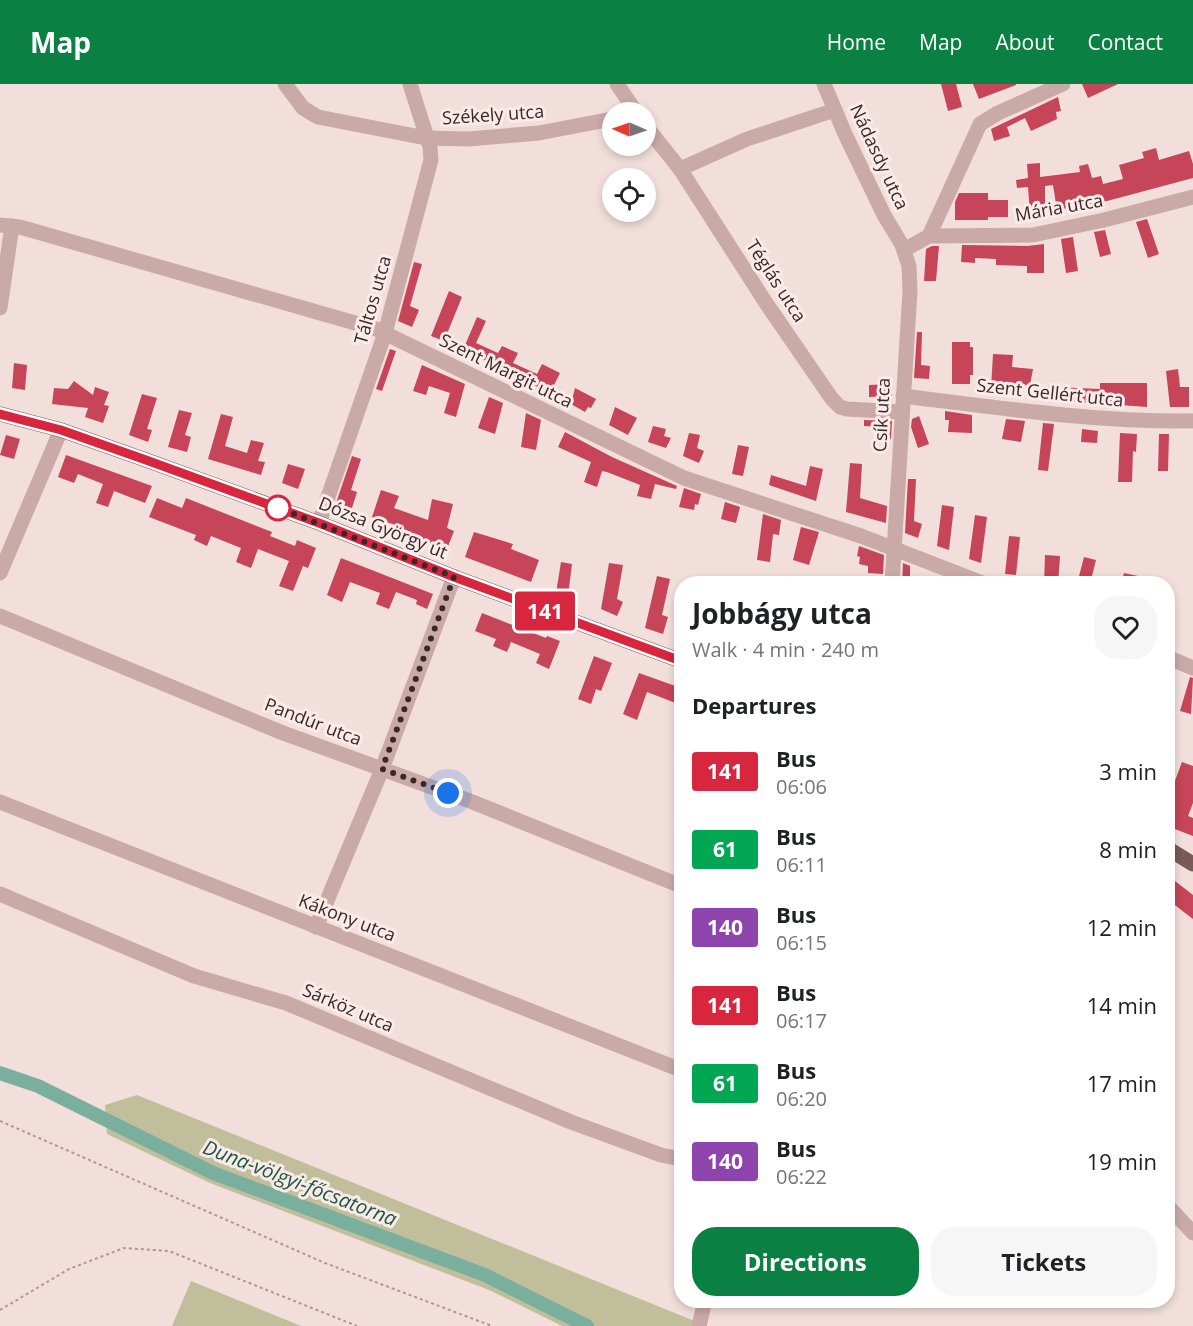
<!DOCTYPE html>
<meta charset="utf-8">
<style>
body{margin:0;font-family:"Open Sans",sans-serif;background:#f6f6f6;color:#202124;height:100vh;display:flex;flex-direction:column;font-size:22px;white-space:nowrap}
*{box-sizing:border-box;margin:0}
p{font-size:20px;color:#757577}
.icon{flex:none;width:33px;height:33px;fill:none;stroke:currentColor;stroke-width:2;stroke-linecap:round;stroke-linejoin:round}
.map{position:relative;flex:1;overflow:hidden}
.sheet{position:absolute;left:674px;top:492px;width:501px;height:732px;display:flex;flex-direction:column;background:#fff;border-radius:24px;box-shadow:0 3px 9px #0003}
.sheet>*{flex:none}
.badge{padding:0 12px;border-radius:4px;font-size:21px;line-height:39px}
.needle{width:39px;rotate:272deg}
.buttons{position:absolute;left:602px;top:18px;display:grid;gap:12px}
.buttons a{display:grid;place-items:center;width:54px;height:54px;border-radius:50%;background:#fff;box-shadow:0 3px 9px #0003;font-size:30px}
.you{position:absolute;width:30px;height:30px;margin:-15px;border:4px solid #fff;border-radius:50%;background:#1a73e8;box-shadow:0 0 0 9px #1a73e833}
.map>.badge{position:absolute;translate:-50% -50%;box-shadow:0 0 0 3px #fff}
h2{padding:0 18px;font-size:22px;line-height:54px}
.round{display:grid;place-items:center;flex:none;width:63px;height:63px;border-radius:24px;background:#f6f6f6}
.overview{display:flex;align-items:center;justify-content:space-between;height:102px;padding:0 18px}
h1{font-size:28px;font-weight:700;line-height:45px}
.primary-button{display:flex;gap:12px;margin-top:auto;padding:12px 18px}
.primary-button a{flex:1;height:69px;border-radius:24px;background:#0b8043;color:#fff;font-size:24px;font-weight:700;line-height:69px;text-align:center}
.primary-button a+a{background:#f6f6f6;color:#202124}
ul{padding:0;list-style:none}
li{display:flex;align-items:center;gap:18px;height:78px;padding:0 18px}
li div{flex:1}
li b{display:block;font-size:22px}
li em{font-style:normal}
li .badge{min-width:66px;font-weight:700;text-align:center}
header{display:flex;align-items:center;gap:36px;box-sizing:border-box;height:84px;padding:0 30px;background:#0b8043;color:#fff}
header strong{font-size:28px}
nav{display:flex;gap:33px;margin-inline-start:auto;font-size:21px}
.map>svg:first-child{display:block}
</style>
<header>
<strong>Map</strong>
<nav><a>Home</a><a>Map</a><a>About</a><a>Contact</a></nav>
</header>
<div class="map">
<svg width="1193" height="1242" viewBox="0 0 1193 1242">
<rect width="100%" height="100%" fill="#f2dfdb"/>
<g fill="#c1bf9b">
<polygon points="137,1011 707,1242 562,1242 489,1206 210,1099 107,1050 105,1021"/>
<polygon points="191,1197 301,1242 172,1242"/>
</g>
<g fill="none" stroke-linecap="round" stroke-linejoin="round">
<polyline stroke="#7aaf9d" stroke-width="14" points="0,989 38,1002 213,1089 485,1191 587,1242"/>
</g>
<g fill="#c64558">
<polygon points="941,0 956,0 962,23 948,27"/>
<polygon points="973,0 1016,0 1016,1 979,15"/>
<polygon points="1082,0 1118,0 1088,14"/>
<polygon points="1058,13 1061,27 1056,28 1057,35 1031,47 1025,34 1007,43 1010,52 994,57 991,45"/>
<polygon points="1156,64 1159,76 1189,67 1193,80 1193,94 1107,117 1057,126 1053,101 1045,102 1045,129 1030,130 1028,103 1017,104 1016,96 1028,94 1027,80 1040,79 1040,93 1080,88 1079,82 1088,80 1092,94 1101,92 1103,100 1123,95 1119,81 1144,74 1142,68"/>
<polygon points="959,109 988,109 988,116 1008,116 1008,133 988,133 988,136 955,136 955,118"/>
<polygon points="1147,135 1159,170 1148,174 1136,138"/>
<polygon points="1105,146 1111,170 1100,173 1094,148"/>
<polygon points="1073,153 1078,187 1066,189 1061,155"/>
<polygon points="1044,160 1044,189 1027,189 1027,182 996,181 996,175 975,174 975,179 961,178 962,161 1027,162"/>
<polygon points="932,162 939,162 936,197 924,197 926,165"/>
<polygon points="414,178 422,180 410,222 419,226 412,243 398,237"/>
<polygon points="449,207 462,213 444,257 431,252"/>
<polygon points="477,233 486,237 476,259 498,269 502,262 518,269 513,279 537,290 542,280 560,289 550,309 521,295 521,293 463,266"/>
<polygon points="917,248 922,248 921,281 930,282 929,295 914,294"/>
<polygon points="952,258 970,258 970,263 973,263 973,291 970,291 970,300 952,300"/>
<polygon points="390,265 396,267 382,307 376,305"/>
<polygon points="993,270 1013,271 1012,283 1033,285 1030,301 1005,300 1005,306 991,304"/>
<polygon points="14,279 27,281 25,306 12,304"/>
<polygon points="422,281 465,300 456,333 444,329 450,309 429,302 426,311 413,307"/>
<polygon points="1178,285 1180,303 1189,303 1189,323 1170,323 1166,287"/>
<polygon points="74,297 93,311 95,303 109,308 104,321 109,322 103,339 85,333 88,324 52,320 54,304 68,305"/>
<polygon points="1100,299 1147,299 1147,323 1065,317 1065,315 1052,315 1052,313 1030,311 1030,302 1100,305"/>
<polygon points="892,300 892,312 869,313 869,301"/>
<polygon points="575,304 596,315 591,324 588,323 585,328 571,320"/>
<polygon points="142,310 157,314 147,345 152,346 148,358 129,351"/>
<polygon points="489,313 503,319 495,350 478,344"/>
<polygon points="615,323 637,334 628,351 609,341"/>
<polygon points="179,326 192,329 185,351 191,353 187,368 168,363"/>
<polygon points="945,327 972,331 972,349 948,348 949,336 945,336"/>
<polygon points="526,329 541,336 536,366 521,363"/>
<polygon points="221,330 233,333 225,362 247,369 251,356 264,359 258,377 265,378 261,391 208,375"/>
<polygon points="919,332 929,360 918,364 911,343 912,335"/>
<polygon points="1006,335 1025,337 1021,358 1002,355"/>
<polygon points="864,336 892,337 891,355 880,355 880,343 864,342"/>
<polygon points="1043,339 1054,340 1048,387 1038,386"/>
<polygon points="653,342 666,345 664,352 671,354 666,364 648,358"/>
<polygon points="1082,345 1098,347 1097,359 1081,358"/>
<polygon points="565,348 612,373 677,402 676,405 655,400 651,415 637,412 640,401 607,388 602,387 597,403 584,398 591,378 558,363"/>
<polygon points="689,349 700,351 697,364 704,367 699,379 683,372"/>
<polygon points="1120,349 1137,350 1136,368 1133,367 1132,398 1118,398"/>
<polygon points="1159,350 1169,350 1168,387 1158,387"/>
<polygon points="6,351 20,355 14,375 0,371"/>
<polygon points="738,361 749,363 743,392 732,390"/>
<polygon points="66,371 152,402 145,419 114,407 108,423 96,419 103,400 78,390 74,399 58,393"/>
<polygon points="352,372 361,375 351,406 357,408 352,424 336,419"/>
<polygon points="850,379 862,380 860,414 887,422 886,439 846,428"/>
<polygon points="288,380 305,385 298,405 282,399"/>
<polygon points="810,382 823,385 816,417 769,401 771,391 806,402"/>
<polygon points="908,395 916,395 914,437 922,440 918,454 905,449"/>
<polygon points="684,404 701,410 698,421 695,420 694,426 679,423"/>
<polygon points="381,406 399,412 394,424 428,436 432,415 453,420 447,444 454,447 447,465 402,449 404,444 372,433"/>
<polygon points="157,414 182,424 186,414 272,448 270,452 295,462 297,456 316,464 308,484 303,482 293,507 279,502 289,477 258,465 251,484 236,478 241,464 211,452 207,462 194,456 196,451 149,433"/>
<polygon points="725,418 740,423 736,439 721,435"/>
<polygon points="942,421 954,423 949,466 937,462"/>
<polygon points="763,430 781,436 779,451 773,450 770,478 757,476"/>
<polygon points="975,431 987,433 981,479 969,475"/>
<polygon points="801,443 819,448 809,481 793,476"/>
<polygon points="474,448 513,460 511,465 539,476 531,498 465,473"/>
<polygon points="1009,452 1020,453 1016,491 1005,490"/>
<polygon points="859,462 884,471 883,490 868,489 868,482 859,480 860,473 857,472"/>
<polygon points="1045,471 1060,472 1058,500 1044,500"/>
<polygon points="1084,473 1096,476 1090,500 1077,500"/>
<polygon points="341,474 433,510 427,525 416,520 417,516 396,508 389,525 376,520 380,509 350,498 342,518 327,511"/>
<polygon points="561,478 572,480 568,512 556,509"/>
<polygon points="609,479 623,481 617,515 623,518 617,532 601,525"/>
<polygon points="903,479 910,482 910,500 902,500"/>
<polygon points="1124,489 1152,495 1151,500 1121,500"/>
<polygon points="657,492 670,495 662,531 668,533 663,550 645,544"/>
<polygon points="482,529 546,554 547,552 560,557 549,585 536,579 540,570 511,558 507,568 493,562 496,555 475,547"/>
<polygon points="594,572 612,579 601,607 596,605 591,620 578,615"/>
<polygon points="639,589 681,604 681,621 647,608 637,636 623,630"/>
<polygon points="1190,593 1193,594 1191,630 1180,627"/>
<polygon points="1182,678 1193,682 1193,719 1188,732 1193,734 1193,752 1167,742 1167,718"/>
<polygon points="1175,797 1193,811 1193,835 1167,815 1167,807"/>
</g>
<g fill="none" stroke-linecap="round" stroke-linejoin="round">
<g stroke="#b69391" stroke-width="2" stroke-dasharray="3 3" stroke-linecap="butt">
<polyline points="0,1037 325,1179 492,1242"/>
<polyline points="0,1226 69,1185 124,1164 169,1167 357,1242"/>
</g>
<g stroke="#caaaa7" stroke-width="15">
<polyline points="285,0 303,24 318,33 426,54 468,55 539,49 612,35"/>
<polyline points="617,0 636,28"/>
<polyline points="824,0 845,50 884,131 902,161 909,182 910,207 892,500"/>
<polyline points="645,41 680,85 766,219 832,315 840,323 847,325 902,328"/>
<polyline points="680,85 747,55 835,26"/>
<polyline points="0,141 20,143 376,245 684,394 861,452 985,500"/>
<polyline points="929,152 1033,151 1104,136 1193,113"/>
<polyline points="904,166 929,152 980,40 998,29 1063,0"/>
<polyline points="0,224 12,142"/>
<path d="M903 312C1000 324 1095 338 1193 337"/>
<polyline points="319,439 385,249 431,76 430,63 410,0"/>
<polyline points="0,489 61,346"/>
<polyline points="0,532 283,649 470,717 681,802"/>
<polyline points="1167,573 1193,584"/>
<polyline points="0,718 681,986"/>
<polyline points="0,810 194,892 286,919 571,1038 661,1071 681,1075"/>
<polyline points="316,843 382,685 454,493"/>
<polyline points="1167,1121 1193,1149"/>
<polyline points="699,1242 705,1216"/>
</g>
<g stroke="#79595a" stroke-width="15">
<polyline points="0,330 61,346 146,376 319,439 454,493 681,577"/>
<polyline points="1167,764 1193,780"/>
</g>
</g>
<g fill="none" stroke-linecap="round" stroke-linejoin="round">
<defs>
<polyline id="line" points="0,330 61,346 146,376 319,439 454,493 681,577"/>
</defs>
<use href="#line" stroke="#fff" stroke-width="14"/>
<use href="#line" stroke="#d7263d" stroke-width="9"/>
<polyline stroke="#372829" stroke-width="6" stroke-dasharray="0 10.8" points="278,424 276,423 454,493 382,685 448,709"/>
</g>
<circle fill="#fff" stroke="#d7263d" stroke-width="3" cx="278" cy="424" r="12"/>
<g text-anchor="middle" stroke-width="6" stroke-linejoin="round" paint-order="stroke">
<g font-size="18" fill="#372829" stroke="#faeae8">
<text transform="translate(493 31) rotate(-4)" y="6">Székely utca</text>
<text transform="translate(879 73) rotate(65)" y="6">Nádasdy utca</text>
<text transform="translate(1059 124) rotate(-10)" y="6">Mária utca</text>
<text transform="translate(776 197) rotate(57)" y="6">Téglás utca</text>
<text transform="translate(373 216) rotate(-74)" y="6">Táltos utca</text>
<text transform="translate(506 287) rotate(26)" y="6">Szent Margit utca</text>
<text transform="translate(1050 309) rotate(6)" y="6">Szent Gellért utca</text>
<text transform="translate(882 331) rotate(-87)" y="6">Csík utca</text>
<text transform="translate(383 444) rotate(22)" y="6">Dózsa György út</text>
<text transform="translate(313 638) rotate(21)" y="6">Pandúr utca</text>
<text transform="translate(347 834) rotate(21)" y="6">Kákony utca</text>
<text transform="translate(348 924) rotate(23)" y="6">Sárköz utca</text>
</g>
<g font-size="20" font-style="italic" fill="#1d5845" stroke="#faeae8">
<text transform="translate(300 1099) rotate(21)" y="7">Duna-völgyi-főcsatorna</text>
</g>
</g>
</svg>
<div class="buttons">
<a><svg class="needle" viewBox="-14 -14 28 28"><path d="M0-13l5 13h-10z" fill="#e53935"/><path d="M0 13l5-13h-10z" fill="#757577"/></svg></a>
<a><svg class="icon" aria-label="locate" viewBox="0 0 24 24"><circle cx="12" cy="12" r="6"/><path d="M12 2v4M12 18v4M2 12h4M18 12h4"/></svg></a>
</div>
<div class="you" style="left:448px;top:709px"></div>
<b class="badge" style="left:545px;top:527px;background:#d7263d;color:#fff">141</b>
<section class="sheet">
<div class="overview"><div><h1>Jobbágy utca</h1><p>Walk · 4 min · 240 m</p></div><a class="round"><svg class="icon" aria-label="heart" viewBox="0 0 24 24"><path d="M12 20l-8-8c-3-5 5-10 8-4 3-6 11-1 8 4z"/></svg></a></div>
<h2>Departures</h2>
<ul>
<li><span class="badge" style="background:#d7263d;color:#fff">141</span><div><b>Bus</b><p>06:06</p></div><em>3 min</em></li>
<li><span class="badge" style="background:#00a651;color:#fff">61</span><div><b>Bus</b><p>06:11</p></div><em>8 min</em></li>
<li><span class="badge" style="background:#8e44ad;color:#fff">140</span><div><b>Bus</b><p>06:15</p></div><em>12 min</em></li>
<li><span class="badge" style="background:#d7263d;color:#fff">141</span><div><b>Bus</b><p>06:17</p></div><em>14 min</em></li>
<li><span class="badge" style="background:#00a651;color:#fff">61</span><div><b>Bus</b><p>06:20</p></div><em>17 min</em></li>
<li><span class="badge" style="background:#8e44ad;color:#fff">140</span><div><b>Bus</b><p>06:22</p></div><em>19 min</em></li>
</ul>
<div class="primary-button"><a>Directions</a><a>Tickets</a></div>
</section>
</div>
